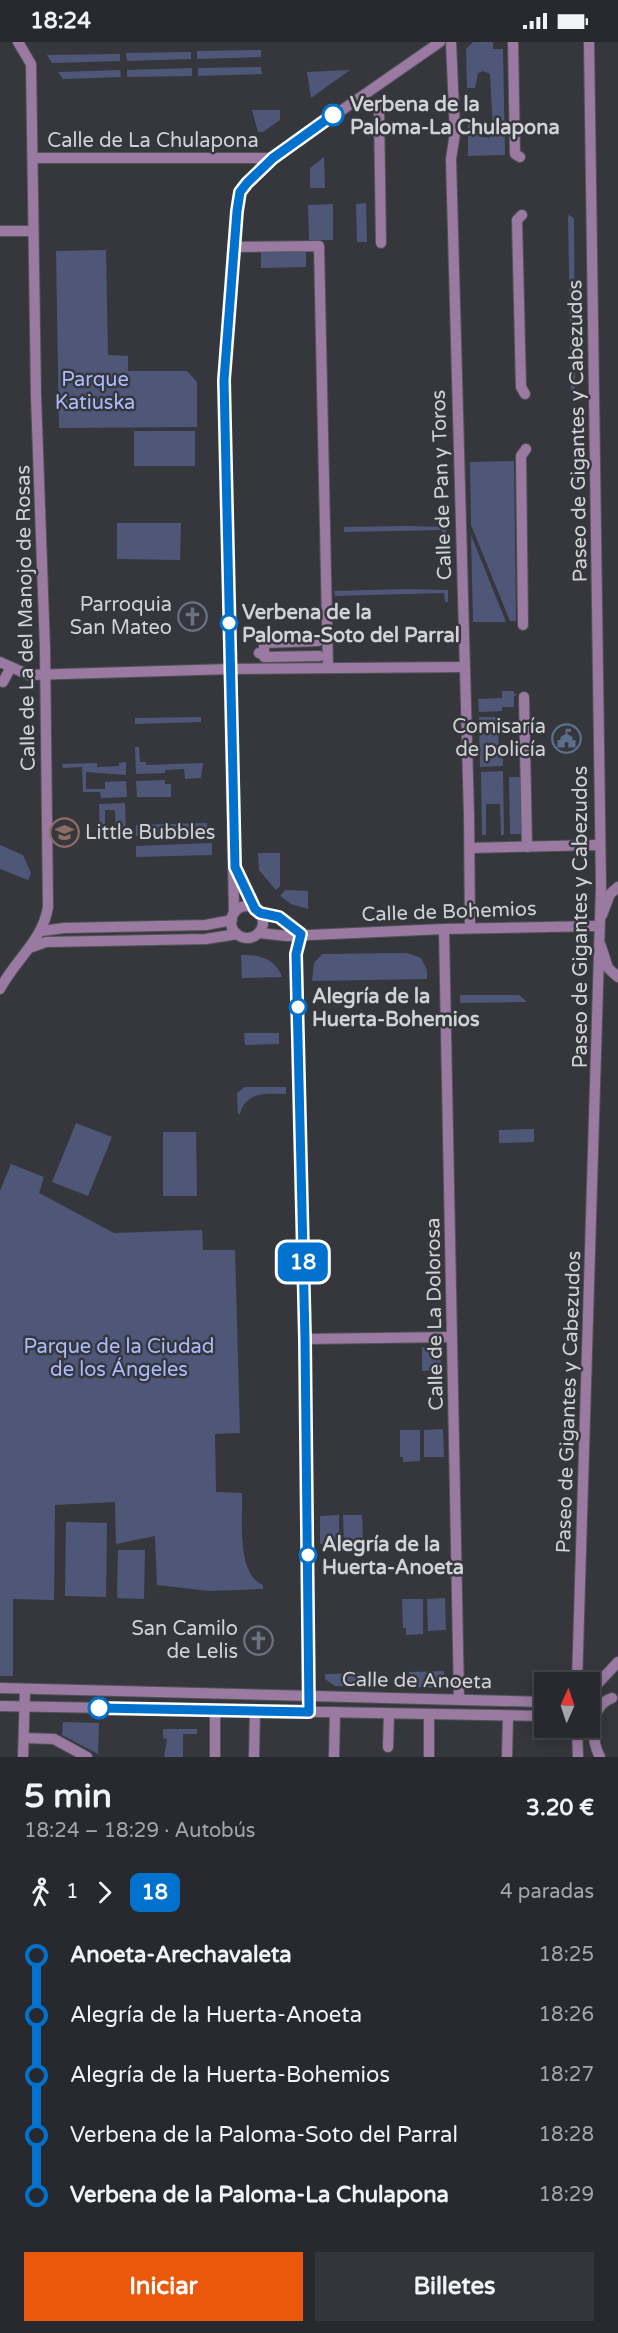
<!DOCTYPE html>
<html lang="es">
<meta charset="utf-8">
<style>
body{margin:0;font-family:"Varela Round",sans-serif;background:#34353a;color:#f1f3f6;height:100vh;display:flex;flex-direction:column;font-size:22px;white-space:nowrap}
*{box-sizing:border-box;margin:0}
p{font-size:20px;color:#a5a6aa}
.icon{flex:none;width:33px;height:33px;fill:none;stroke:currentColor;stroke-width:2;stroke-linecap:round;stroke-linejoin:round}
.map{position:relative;height:1715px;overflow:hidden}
.panel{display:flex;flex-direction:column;background:#28292e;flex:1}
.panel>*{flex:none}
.badge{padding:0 12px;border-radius:9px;font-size:21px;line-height:39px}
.needle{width:39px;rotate:3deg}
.fabs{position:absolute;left:534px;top:1630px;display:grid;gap:12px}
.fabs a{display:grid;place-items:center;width:66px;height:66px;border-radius:0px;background:#28292e;box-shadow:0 3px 15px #0003,0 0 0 2px #44454a;font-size:30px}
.map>.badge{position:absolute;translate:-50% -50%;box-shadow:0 0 0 3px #fff}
.legs{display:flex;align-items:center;gap:9px;height:66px;padding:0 24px;font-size:20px}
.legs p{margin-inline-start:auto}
.headline{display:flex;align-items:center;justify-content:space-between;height:102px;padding:0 24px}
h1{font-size:33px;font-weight:800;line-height:45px}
.cta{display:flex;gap:12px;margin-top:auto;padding:12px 24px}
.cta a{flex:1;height:69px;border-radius:0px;background:#ea580c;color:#fff;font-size:24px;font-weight:800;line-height:69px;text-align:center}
.cta a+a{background:#34353a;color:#f1f3f6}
ul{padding:0 24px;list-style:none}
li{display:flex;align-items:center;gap:21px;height:60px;font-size:22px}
li i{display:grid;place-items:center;width:9px;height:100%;margin:0 8px;background:currentColor}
li i::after{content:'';width:15px;height:15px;margin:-8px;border:4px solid;border-radius:50%;background:#28292e}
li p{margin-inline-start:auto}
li:first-child i{background:linear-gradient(#0000 50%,currentColor 0)}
li:last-child i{background:linear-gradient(currentColor 50%,#0000 0)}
.status{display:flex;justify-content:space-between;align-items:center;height:42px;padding:0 30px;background:#28292e;direction:ltr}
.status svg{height:16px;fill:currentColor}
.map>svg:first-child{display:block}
</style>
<div class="status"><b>18:24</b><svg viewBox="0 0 49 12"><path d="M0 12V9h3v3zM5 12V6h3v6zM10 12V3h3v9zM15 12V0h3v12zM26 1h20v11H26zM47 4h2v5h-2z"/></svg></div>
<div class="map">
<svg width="618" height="1715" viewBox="0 0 618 1715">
<rect width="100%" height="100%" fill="#35373d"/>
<g fill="#4f5778">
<polygon points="473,0 493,0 493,7 503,7 505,113 468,114 468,82 476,82 478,94 489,96 493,90 490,32 483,29 478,31 475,46 467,46 466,7"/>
<polygon points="261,8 261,15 197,17 197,9"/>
<polygon points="191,10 191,17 127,19 126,11"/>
<polygon points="120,12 120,19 52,21 47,13"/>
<polygon points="261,25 262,32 198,34 198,26"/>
<polygon points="192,26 192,34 127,35 127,28"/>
<polygon points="120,28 121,35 63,37 58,30"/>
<polygon points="350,28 311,56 307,30"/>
<polygon points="252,68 280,68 280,78 263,90 258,90"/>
<polygon points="324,115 325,146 310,146 310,126"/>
<polygon points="366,161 367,200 357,200 356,162"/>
<polygon points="333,162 333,198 309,198 308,163"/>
<polygon points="568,173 574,176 575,350 571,350"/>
<polygon points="106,208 108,313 128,314 128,329 187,329 197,340 197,385 59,386 56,209"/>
<polygon points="261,209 306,209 306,225 261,226"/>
<rect x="134" y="389" width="61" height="35"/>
<polygon points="514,419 516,579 510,579 471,483 470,420"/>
<polygon points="117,481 181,481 180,518 117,517"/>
<polygon points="405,484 446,485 446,497 443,497 442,488 344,490 344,485"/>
<polygon points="471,493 506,580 473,580"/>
<polygon points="407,547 448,548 448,560 445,560 444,551 335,554 334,549"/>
<polygon points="502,649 514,649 514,652 518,652 514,654 514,665 502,665 502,669 479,670 478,657 502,656"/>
<polygon points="201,675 201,680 135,682 135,676"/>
<polygon points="479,675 502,675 503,684 498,685 499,716 503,716 503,724 480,725"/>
<polygon points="135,705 139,705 140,720 146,720 146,723 203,721 201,736 185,737 184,727 165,728 165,731 136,732"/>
<polygon points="126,720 126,733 86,730 86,747 105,747 105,740 126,739 127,755 101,756 100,750 83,750 82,725 63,726 62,722 97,721 97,725 119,724 119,721"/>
<polygon points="503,729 504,793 501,793 500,762 486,762 486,793 482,793 481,730"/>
<polygon points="509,735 521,735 522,792 510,792"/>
<polygon points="165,738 165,742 171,742 171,755 137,755 136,739"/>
<polygon points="125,761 126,794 116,795 115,768 105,768 105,795 100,795 99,762"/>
<polygon points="207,781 208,792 136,794 136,783"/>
<polygon points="212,801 212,813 136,815 136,804"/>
<polygon points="0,803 23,813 31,831 28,838 0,827"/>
<polygon points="258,811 280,811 280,844 276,848 259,828"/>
<polygon points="285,848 308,849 308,867 291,862 280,854"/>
<polygon points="407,911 421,916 427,928 427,937 312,939 314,921 322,912"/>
<path d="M241 913C259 912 276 917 282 935L242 936Z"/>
<polygon points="460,953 519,953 527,960 460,961"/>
<polygon points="244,991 279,991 279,1002 245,1003"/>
<path d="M245 1045H286V1052C266 1052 246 1049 240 1072H238L237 1051Z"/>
<polygon points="76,1081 112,1095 88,1154 52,1140"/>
<polygon points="534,1087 534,1100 499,1101 499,1088"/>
<polygon points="163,1090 196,1090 197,1154 163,1154"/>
<path d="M11 1122 44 1135 39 1151 114 1191 202 1188 203 1208H235L240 1391 215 1392 216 1450 242 1451C243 1477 236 1532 263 1543V1547L209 1549 157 1543 155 1494 116 1502 115 1460 55 1463 54 1558 13 1557V1634H0V1149Z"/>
<polygon points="422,1305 439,1307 442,1328 422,1329"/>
<polygon points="443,1387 444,1415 424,1415 424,1388"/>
<polygon points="400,1388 420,1388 420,1419 403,1420 403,1415 400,1415"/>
<polygon points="339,1473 339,1502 320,1502 320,1474"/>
<polygon points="343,1473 362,1473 363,1501 344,1502"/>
<polygon points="66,1480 107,1481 106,1555 65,1554"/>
<polygon points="118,1508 145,1508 144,1557 117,1556"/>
<polygon points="445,1556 446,1588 428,1589 427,1557"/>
<polygon points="402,1557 423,1557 423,1592 406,1593 406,1586 403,1586"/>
<polygon points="444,1629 444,1643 440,1646 410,1645 409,1630"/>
<polygon points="361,1631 361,1645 335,1644 325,1637 325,1632"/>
<polygon points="63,1680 99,1681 98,1712 62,1693"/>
<polygon points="163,1687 197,1687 197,1692 183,1692 183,1715 164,1715 167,1697 163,1696"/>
</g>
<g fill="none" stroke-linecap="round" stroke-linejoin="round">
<defs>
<g id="minor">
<polyline points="451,0 455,91 451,117 469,773 470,886"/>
<polyline points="513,0 515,112 520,115"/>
<polyline points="379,68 381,201"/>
<polyline points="34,116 273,116"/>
<polyline points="522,173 517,178 521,345 525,352"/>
<polyline points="0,189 33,189"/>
<polyline points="233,205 319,204 328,626"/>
<polyline points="523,583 521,414 526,407"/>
<polyline points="259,611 264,612 264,601 318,599 318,597"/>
<polyline points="264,615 319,614"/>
<polyline points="0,620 29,633 231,627 464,625"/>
<polyline points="3,640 10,627"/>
<polyline points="524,655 527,805"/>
<polyline points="470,806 599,803"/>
<polyline points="235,825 255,867"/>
<circle cx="247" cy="880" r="16"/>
<polyline points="234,871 224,338 233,205 240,150 273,116 440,0"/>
<polyline points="260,871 279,875 301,892"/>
<polyline points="602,873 610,852 618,845"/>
<polyline points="444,887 459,1657"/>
<polyline points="42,889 64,886 206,883 232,878"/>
<polyline points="259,891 287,894 444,887 597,884"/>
<polyline points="301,892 296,912 305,1297 309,1670"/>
<polyline points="601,904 608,926 618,935"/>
<polyline points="29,906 46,900 206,897 237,892"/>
<path d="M0 947C15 918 43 898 48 865L45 607 36 354 31 22 18 0"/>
<polyline points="305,1297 452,1295"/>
<polyline points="577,1641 601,844 589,0"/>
<polyline points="0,1646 544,1660"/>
<polyline points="590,1650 618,1620"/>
<polyline points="0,1664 544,1674"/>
<polyline points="577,1686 578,1715"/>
<polyline points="24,1696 54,1697 87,1715"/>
<polyline points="388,1705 389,1672"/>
<polyline points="23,1715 25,1647"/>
<polyline points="215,1715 215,1669"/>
<polyline points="254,1715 255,1669"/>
<polyline points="334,1715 335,1670"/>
<polyline points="429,1715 429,1672"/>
<polyline points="507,1715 508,1674"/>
<path d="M600 1715C591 1698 589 1664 612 1656"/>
</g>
</defs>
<use href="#minor" stroke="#515359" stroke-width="12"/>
<use href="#minor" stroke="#9a7aa0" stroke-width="10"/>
</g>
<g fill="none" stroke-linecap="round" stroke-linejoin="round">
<defs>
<polyline id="line-1" points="99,1666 309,1670 305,1297 296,912 301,892 279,875 260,871 255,867 235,825 224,338 237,169 240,150 247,141 273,116 333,73"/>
</defs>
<use href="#line-1" stroke="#fff" stroke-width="14"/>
<use href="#line-1" stroke="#0072ce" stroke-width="9"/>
</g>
<defs>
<symbol id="church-ring" viewBox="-11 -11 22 22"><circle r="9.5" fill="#35373d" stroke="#6b7280" stroke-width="1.5"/><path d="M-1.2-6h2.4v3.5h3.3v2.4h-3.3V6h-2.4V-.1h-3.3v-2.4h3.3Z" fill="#6b7280"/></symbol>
<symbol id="civic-ring" viewBox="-11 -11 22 22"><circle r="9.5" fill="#35373d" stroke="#5c6f8a" stroke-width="1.5"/><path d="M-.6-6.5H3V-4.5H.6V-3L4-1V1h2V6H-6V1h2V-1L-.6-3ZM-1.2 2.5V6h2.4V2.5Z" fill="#5c6f8a"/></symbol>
<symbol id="school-ring" viewBox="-11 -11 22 22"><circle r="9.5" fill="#35373d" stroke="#8d6e63" stroke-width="1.5"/><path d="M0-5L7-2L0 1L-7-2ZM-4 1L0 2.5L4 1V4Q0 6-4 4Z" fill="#8d6e63"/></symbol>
</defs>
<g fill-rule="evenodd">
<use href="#church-ring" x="176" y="558" width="33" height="33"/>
<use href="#civic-ring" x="550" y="680" width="33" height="33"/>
<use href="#school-ring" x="48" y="774" width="33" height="33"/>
<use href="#church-ring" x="242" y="1582" width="33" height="33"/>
</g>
<g fill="#fff" stroke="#0072ce" stroke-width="3">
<circle cx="333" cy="73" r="10"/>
<circle cx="229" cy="581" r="8"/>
<circle cx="298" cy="965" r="8"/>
<circle cx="308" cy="1513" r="8"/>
<circle cx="99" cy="1666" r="10"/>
</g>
<g text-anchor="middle" stroke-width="5" stroke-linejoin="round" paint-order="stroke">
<g font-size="20" font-weight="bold" fill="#d1d2d6" stroke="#35373d" text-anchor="start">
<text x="350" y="69">Verbena de la<tspan x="350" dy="23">Paloma-La Chulapona</tspan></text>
<text x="242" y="577">Verbena de la<tspan x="242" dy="23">Paloma-Soto del Parral</tspan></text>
<text x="312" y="961">Alegría de la<tspan x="312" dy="23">Huerta-Bohemios</tspan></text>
<text x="322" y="1509">Alegría de la<tspan x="322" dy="23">Huerta-Anoeta</tspan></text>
</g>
<g font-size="20" fill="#d1d2d6" stroke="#35373d">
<text x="153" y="105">Calle de La Chulapona</text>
<text transform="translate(577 389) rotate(-91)" y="7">Paseo de Gigantes y Cabezudos</text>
<text transform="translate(441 443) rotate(-92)" y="7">Calle de Pan y Toros</text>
<text transform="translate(25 576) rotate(-91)" y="7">Calle de La del Manojo de Rosas</text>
<text transform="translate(449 869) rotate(-2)" y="7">Calle de Bohemios</text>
<text transform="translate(580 875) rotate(-90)" y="7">Paseo de Gigantes y Cabezudos</text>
<text transform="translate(434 1272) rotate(-91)" y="7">Calle de La Dolorosa</text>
<text transform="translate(568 1360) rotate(-88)" y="7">Paseo de Gigantes y Cabezudos</text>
<text transform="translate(417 1638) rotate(1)" y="7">Calle de Anoeta</text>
</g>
<g font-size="20" fill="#aabbfd" stroke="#35373d">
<text x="95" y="344">Parque<tspan x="95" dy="23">Katiuska</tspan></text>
<text x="119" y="1311">Parque de la Ciudad<tspan x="119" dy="23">de los Ángeles</tspan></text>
</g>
<g font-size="20" fill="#d1d2d6" stroke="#35373d" text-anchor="end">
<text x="172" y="569">Parroquia<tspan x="172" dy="23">San Mateo</tspan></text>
<text x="546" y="691">Comisaría<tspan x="546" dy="23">de policía</tspan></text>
<text x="85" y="797" text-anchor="start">Little Bubbles</text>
<text x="238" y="1593">San Camilo<tspan x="238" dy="23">de Lelis</tspan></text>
</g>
</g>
</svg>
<div class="fabs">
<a><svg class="needle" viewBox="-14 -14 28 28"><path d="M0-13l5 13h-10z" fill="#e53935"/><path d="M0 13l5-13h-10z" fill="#a5a6aa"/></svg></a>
</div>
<b class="badge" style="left:303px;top:1220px;background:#0072ce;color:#fff">18</b>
</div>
<section class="panel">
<div class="headline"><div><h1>5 min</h1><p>18:24 – 18:29 · Autobús</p></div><b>3.20 €</b></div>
<div class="legs"><svg class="icon" aria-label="walk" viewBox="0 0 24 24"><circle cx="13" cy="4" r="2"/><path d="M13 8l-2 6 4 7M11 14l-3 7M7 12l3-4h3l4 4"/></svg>1<svg class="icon" aria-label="forward" viewBox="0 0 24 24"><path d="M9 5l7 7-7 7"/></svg><b class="badge" style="background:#0072ce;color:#fff">18</b><p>4 paradas</p></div>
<ul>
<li><i style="color:#0072ce"></i><b>Anoeta-Arechavaleta</b><p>18:25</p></li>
<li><i style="color:#0072ce"></i><span>Alegría de la Huerta-Anoeta</span><p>18:26</p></li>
<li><i style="color:#0072ce"></i><span>Alegría de la Huerta-Bohemios</span><p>18:27</p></li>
<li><i style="color:#0072ce"></i><span>Verbena de la Paloma-Soto del Parral</span><p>18:28</p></li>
<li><i style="color:#0072ce"></i><b>Verbena de la Paloma-La Chulapona</b><p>18:29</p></li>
</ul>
<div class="cta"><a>Iniciar</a><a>Billetes</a></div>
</section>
